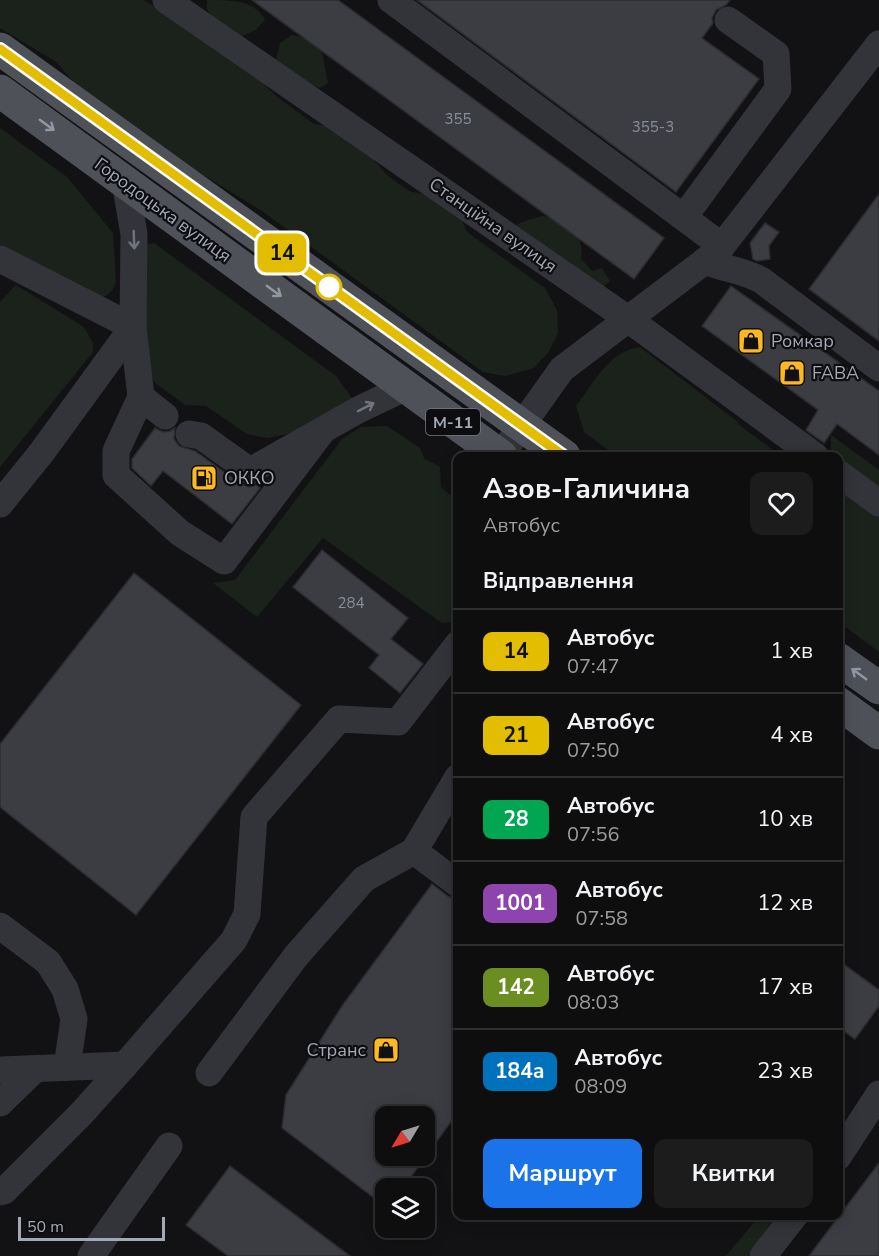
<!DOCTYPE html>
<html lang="uk">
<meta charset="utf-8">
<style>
body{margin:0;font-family:"Nunito Sans",sans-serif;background:#1c1c1d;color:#f1f3f6;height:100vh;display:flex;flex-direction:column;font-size:22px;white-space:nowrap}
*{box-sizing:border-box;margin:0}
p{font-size:20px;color:#9b9c9e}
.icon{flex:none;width:33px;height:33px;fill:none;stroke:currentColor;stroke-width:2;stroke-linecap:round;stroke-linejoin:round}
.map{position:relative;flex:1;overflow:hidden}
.drawer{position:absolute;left:453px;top:452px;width:390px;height:768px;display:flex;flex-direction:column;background:#0e0e0f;border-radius:12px;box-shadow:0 3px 15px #0003,0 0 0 2px #2e2e2f}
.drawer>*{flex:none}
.badge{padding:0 12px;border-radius:9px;font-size:21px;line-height:39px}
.needle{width:39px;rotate:232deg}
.buttons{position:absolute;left:375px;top:1106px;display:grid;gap:12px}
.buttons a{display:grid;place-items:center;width:60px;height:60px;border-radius:12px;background:#0e0e0f;box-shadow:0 3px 15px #0003,0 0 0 2px #2e2e2f;font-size:30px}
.scale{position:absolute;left:18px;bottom:15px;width:147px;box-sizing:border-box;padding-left:6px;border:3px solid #a2a8b6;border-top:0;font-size:16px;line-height:21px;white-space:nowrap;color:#a2a8b6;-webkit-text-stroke:4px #0d0d0f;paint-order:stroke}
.map>.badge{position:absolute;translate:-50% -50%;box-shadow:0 0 0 3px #fff}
h2{padding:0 30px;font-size:22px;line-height:54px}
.round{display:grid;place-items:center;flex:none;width:63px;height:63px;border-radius:12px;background:#1c1c1d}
.overview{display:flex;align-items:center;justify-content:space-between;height:102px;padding:0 30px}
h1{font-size:28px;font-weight:700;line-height:45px}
.button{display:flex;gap:12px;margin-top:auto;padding:12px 30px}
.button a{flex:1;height:69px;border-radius:12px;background:#1a73e8;color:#fff;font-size:24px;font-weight:700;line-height:69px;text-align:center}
.button a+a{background:#1c1c1d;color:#f1f3f6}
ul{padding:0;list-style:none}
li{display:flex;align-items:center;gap:18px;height:84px;padding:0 30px;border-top:2px solid #2e2e2f}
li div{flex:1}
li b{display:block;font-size:22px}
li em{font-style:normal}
li .badge{min-width:66px;font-weight:700;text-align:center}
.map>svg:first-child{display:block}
</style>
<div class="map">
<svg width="879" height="1256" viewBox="0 0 879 1256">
<rect width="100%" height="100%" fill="#121214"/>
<g fill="#1a221b">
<polygon points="0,0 143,0 190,27 259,79 276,96 314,124 346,129 388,176 409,191 430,196 461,218 467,232 545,288 557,310 558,333 548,353 534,368 505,376 483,372 262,211 177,159 82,91 56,62 0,28"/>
<path d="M207 0C232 0 255 0 265 20L256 30 242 36 218 27 207 9Z"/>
<path d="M292 35C328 43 321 53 328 83L320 88 309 84 276 61 280 43Z"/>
<path d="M0 128 67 177 113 233 116 281C114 290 110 294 101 298L0 247Z"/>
<path d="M543 216C566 221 585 233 581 259L592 271 602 268 610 281 602 288 513 226 528 220Z"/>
<polygon points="154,243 336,376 352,398 319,424 293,433 267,438 247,434 206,406 185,405 154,382 145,361 141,252 148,244"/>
<polygon points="16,285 84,327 93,343 93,352 0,467 0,302"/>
<path d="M640 347 738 422V424L781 456H616L584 432 576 406C593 384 610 350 640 347Z"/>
<polygon points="387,426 420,448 424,458 440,467 441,487 457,501 457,622 442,623 323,538 257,617 213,583 235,580 342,439 361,427"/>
<polygon points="831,435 879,470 879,493 839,462 838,456 835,456 831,449"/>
<polygon points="838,484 848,489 879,516 879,652 839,622"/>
<polygon points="760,1215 776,1215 748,1256 726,1256"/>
</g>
<g fill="#3c3d42" stroke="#2c2c30" stroke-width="1.5" fill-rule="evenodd">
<polygon points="252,0 338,0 664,238 634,279"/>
<polygon points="417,0 730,0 726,5 716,10 712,18 713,23 702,38 759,79 676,192"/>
<polygon points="879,194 879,341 809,289"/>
<polygon points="765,223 779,232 769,246 770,259 757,261 753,259 750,243"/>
<polygon points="731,286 879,391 879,455 837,424 824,443 806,430 818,410 702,326"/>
<polygon points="155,428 163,432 170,431 175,428 174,439 179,446 195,451 241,484 249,487 256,485 260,488 232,524 163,471 151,486 132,468 132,459"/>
<polygon points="322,550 408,618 391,639 423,664 400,693 369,668 379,655 293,587"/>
<polygon points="134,573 301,705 136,915 0,807 0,744"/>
<path d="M432 884 449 897 458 900V1112L403 1188H386V1207L282 1128 286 1095 342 1006ZM386 1116H424V1155H386Z"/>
<polygon points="838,960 879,990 879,1006 855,1039 838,1027"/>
<polygon points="879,1163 879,1256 809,1256"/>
<polygon points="230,1166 350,1256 228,1256 186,1225"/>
</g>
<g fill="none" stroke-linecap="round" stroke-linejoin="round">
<g stroke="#33343a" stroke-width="27">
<polyline points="166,0 628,319 815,456"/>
<polyline points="391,0 722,246"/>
<polyline points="125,182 134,234 133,327 141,397 116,451 116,475 180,533 224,561 323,430"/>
<polyline points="684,217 778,89 776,54 728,20"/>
<polyline points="0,259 133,327 42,452 0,504"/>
<path d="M705 261C724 269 743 270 761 280L879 368"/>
<polyline points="141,397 165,416"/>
<polyline points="189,434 201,436 250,471 358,410 406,387"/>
<polyline points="500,456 562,369 705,261 722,246 879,44"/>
<polyline points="838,473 879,503"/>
<polyline points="458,777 414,851 458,884"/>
<polyline points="0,926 48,962 65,989 74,1019 67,1067"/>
<polyline points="0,1070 125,1065 234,940 247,914 254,817 339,719 398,722 458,644"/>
<polyline points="209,1073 296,956 364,879 414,851"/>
<polyline points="0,1103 35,1069"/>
<polyline points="838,1157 879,1094"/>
<polyline points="0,1192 4,1191 81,1114 125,1065"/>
<polyline points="91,1256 169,1146"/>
<polyline points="763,1256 795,1215"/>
</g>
<g stroke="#4f5159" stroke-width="33">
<polyline points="0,49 564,456"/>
<polyline points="0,91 501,456"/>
<polyline points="838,659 879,688"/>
<polyline points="838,703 879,733"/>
</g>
</g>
<defs><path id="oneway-shaft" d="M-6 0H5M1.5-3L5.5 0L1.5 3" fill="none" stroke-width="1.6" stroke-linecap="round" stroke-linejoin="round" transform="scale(1.5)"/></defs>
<g stroke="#9197a3">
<use href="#oneway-shaft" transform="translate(47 125) rotate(36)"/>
<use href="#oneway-shaft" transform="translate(274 291) rotate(36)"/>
<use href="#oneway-shaft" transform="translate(859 674) rotate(-144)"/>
</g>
<g stroke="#70747e">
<use href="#oneway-shaft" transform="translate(134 240) rotate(88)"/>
<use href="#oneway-shaft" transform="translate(366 407) rotate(-27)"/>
</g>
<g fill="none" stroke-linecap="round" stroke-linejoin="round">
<defs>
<polyline id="line" points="0,49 564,456"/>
</defs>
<use href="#line" stroke="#fff" stroke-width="14"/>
<use href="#line" stroke="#e3bd00" stroke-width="9"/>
</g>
<defs>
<symbol id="shop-square" viewBox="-11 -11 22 22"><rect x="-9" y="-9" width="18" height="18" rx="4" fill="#ffb920" stroke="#0d0d0f"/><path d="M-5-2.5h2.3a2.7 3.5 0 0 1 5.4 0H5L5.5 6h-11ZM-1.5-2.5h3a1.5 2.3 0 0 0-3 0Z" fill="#111"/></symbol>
<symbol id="fuel-square" viewBox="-11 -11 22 22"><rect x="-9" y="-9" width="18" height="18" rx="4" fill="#ffb920" stroke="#0d0d0f"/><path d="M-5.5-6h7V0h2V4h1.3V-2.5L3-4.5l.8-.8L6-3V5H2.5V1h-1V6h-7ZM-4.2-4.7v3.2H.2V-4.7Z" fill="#111"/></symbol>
</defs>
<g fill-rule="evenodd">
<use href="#shop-square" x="736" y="326" width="30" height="30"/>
<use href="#shop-square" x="777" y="358" width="30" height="30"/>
<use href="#fuel-square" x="189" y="463" width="30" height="30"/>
<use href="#shop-square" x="371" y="1035" width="30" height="30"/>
</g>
<circle fill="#fff" stroke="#e3bd00" stroke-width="3" cx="329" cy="287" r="12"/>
<g text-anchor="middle" stroke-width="4.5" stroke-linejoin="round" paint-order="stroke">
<g font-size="15" fill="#888d99">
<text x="458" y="124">355</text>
<text x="653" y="132">355-3</text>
<text x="351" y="608">284</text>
</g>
<rect fill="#0d0d0f" stroke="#757a84" stroke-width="1.5" x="426" y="409" width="54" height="26" rx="4.5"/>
<g font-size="16" font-weight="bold" fill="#a2a8b6">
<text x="453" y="428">М-11</text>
</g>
<g font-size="18" fill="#a2a8b6" stroke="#0d0d0f">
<text transform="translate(163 210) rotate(36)" y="6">Городоцька вулиця</text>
<text transform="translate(493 225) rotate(35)" y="6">Станційна вулиця</text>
</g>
<g font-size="18" fill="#a2a8b6" stroke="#0d0d0f" text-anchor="start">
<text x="771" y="347">Ромкар</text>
<text x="812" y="379">FABA</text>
<text x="224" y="484">ОККО</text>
<text x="366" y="1056" text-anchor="end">Странс</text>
</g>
</g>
</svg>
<div class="buttons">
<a><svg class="needle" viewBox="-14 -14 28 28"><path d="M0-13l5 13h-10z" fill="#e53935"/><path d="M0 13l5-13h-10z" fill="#9b9c9e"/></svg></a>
<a><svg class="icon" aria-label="layers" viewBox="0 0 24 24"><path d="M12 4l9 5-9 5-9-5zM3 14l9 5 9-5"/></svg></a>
</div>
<div class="scale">50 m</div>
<b class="badge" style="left:282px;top:253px;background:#e3bd00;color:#111">14</b>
<section class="drawer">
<div class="overview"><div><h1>Азов-Галичина</h1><p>Автобус</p></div><a class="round"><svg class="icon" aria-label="heart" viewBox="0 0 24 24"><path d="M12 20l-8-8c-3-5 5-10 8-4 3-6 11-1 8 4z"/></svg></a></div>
<h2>Відправлення</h2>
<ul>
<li><span class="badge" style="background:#e3bd00;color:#111">14</span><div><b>Автобус</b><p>07:47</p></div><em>1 хв</em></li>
<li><span class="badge" style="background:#e3bd00;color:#111">21</span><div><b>Автобус</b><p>07:50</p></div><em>4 хв</em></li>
<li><span class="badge" style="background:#00a651;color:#fff">28</span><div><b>Автобус</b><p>07:56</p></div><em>10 хв</em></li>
<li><span class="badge" style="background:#8e44ad;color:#fff">1001</span><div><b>Автобус</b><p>07:58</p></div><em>12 хв</em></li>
<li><span class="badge" style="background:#6b8e23;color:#fff">142</span><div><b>Автобус</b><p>08:03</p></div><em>17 хв</em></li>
<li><span class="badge" style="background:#0072bc;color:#fff">184а</span><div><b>Автобус</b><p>08:09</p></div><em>23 хв</em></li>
</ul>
<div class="button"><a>Маршрут</a><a>Квитки</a></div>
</section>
</div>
